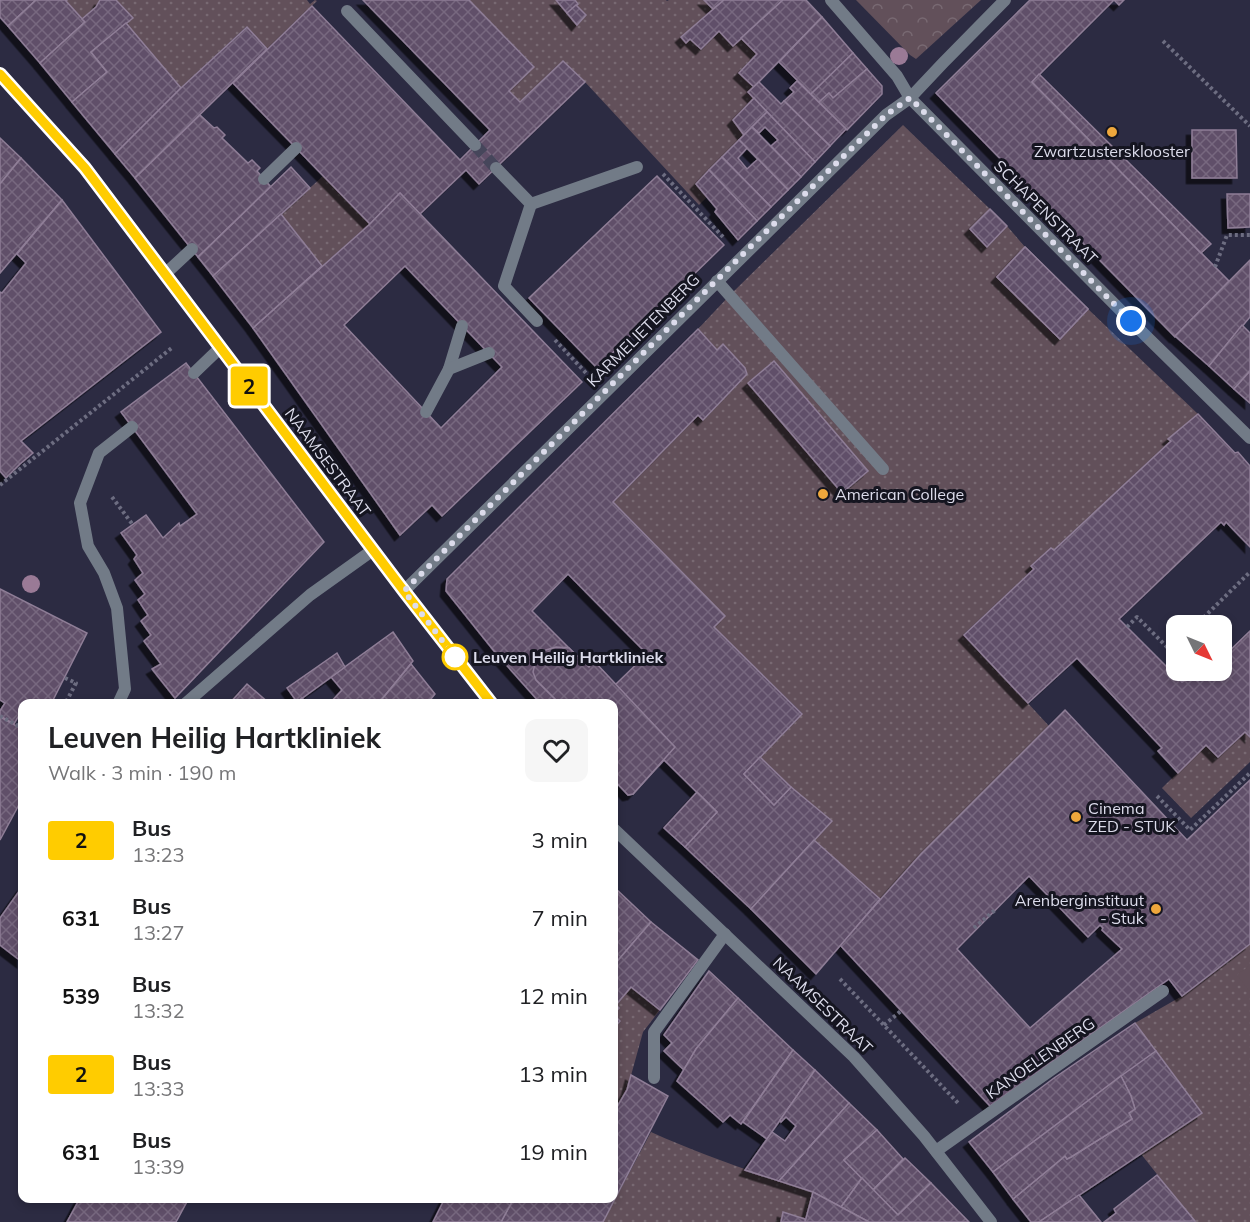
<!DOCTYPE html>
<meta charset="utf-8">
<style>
body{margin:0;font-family:Mulish,sans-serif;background:#f6f6f6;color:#202124;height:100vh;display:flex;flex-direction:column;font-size:22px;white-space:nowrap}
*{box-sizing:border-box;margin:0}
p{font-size:20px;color:#757577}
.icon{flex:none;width:33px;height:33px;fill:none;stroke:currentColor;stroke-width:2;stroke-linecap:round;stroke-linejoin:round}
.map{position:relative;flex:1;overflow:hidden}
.panel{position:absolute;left:18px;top:699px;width:600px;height:504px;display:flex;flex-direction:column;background:#fff;border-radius:12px;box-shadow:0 3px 9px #0003}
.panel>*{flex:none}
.badge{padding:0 12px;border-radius:4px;font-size:21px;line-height:39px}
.needle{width:39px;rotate:133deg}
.tools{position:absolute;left:1166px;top:615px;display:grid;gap:12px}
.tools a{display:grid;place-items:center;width:66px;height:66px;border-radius:12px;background:#fff;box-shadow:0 3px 9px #0003;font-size:30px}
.you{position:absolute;width:30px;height:30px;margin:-15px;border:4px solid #fff;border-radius:50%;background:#1a73e8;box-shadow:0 0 0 9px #1a73e833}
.map>.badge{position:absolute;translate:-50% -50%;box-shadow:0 0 0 3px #fff}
.round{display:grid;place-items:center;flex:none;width:63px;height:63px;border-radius:12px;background:#f6f6f6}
.summary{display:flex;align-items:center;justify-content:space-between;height:102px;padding:0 30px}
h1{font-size:28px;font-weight:700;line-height:45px}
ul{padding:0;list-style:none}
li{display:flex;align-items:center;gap:18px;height:78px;padding:0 30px}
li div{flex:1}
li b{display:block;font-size:22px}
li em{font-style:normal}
li .badge{min-width:66px;font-weight:700;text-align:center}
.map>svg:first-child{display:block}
</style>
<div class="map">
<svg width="1250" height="1222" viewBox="0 0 1250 1222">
<defs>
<pattern id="grass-dots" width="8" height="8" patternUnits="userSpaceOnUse" patternTransform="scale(1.5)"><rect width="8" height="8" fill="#62505a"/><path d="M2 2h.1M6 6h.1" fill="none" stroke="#786972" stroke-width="1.8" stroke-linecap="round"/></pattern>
<pattern id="park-crowns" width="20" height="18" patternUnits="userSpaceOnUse" patternTransform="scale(1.5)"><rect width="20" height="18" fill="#62505a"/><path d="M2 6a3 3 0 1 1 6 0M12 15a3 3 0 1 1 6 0" fill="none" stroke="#786972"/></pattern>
<pattern id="building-cross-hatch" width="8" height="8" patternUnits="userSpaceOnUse" patternTransform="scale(1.5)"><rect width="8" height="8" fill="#614f69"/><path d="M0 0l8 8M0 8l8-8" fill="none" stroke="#77687f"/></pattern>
<filter id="shadow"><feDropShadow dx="-5.5" dy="5.5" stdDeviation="0" flood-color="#0009"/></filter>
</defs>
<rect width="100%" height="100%" fill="#2c2b42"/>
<g fill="url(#grass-dots)">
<polygon points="67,0 100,0 96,7 82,19 66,1"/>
<polygon points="116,0 307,0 310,4 315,0 317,1 267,49 246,27 181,88 126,23"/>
<polygon points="469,0 666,0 667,1 669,0 704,0 713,9 681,38 686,43 690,39 702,49 719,31 733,46 741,38 757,54 739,73 754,87 748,92 754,98 744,135 696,184 707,197 699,205 585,82 563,61 520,102 509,91 534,66"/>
<polygon points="903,125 990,209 970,229 987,246 1007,226 1025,247 997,277 1060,339 1088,309 1198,414 1169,438 1171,441 1054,550 1051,548 1031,566 1034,569 964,634 1049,726 921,854 880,899 814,840 832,821 791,787 760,757 802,713 714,627 724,616 613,502 698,415 717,350 698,329 730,295"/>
<polygon points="323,176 370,224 322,266 281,214"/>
<polygon points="1245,732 1250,737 1250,762 1191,818 1162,788 1206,745 1218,757"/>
<polygon points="1250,944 1250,1222 1194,1222 1194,1221 1141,1154 1201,1113 1135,1023 1182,996"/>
<polygon points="631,987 660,1010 643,1032 627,1090 618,1104 614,1102 614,1028 620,1021 614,1014 619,1008 616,1005"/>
<path d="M651 1132C704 1156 758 1174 813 1192L805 1219 784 1213 781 1222H603Z"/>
</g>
<polygon fill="url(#park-crowns)" points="856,0 981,0 916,59 910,55"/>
<polygon fill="#62505a" points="1250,965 1250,992 1237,975"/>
<g fill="url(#building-cross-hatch)" stroke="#8f7e97" stroke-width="1.5" fill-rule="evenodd" filter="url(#shadow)">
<polygon points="0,0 36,0 8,26 0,17"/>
<polygon points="36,0 67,0 66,1 85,22 40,63 8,26"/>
<polygon points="100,0 116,0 133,18 91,52 107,72 72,102 40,63 85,22 82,19 96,7"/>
<polygon points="363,0 469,0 534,67 509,91 520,102 563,61 585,82 479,184 466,170 420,214 400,193 370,224 233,83 312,6 460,160 490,130"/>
<polygon points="556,0 575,0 578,4 567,13"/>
<polygon points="704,0 724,0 713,9"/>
<polygon points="724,0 783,0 733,46 719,31 701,49 690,39 686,43 681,37"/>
<polygon points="783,0 806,0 822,17 754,87 739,73 757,54 741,38"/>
<polygon points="1030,0 1124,0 1119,5 1114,0 1032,82 1229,281 1175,337 936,93"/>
<polygon points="576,5 586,15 577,25 567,13"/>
<polygon points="822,17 853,53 811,94 779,62"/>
<polygon points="126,23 181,88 115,154 72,102 107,72 91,52"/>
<polygon points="247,27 267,49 135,178 115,154 181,88"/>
<polygon points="853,53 867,69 833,98 829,93 819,102 811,94"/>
<polygon points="867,69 882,86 882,94 847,130 819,102 829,93 833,98"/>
<polygon points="1039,74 1211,244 1201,253 1032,82"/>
<polygon points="797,81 846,129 830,146 784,101 794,92 790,88"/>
<polygon points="759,82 781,104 784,101 830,146 815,162 748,92"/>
<polygon points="754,98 767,112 744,135 733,120"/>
<polygon points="767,112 815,162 801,177 771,146 778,140 765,127 759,133 752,127"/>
<polygon points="200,115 214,128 217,127 225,135 222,138 248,163 252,160 260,168 257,171 271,187 198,257 135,178"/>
<polygon points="752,127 801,177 788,190 739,140"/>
<polygon points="1192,130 1236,130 1237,178 1192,178"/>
<polygon points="0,138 21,158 0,184"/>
<polygon points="739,140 747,148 738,158 747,169 758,159 788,190 771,207 722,157"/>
<polygon points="722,157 771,207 757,221 709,170"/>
<polygon points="21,158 62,200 0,273 0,184"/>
<polygon points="291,167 310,188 213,276 198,257"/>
<polygon points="709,170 757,221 738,240 715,212 717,209 696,184"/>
<polygon points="657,176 724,245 597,368 529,298"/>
<path d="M400 193 582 382 442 516 432 505 400 535 253 328 370 224ZM405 266 502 367 441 428 344 325Z"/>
<polygon points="1227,194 1250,194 1250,227 1228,228"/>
<polygon points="62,200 161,332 21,441 33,453 20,464 6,478 0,471 0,292 2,293 26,263 17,254"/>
<polygon points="990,209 1007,226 987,247 970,229"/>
<polygon points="281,214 322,266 253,328 213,276"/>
<polygon points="1025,247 1088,309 1060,339 997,277"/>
<polygon points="1025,247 1088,309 1060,339 997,277"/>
<polygon points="1250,260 1250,317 1209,366 1175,336"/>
<polygon points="1242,325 1250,333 1250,371 1234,389 1209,366"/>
<path d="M698 329 717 350 723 344 745 368 747 374 703 420 698 415 613 502 725 616 714 627 802 714 744 774 774 805 791 787 832 821 751 909 685 847 717 812 664 760 633 794 628 795 614 780V704H541L494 651 446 591 447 579ZM568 574 647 654 615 685 593 660 589 667 584 663 532 611Z"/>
<polygon points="774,361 868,471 842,493 748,383"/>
<polygon points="186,363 324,542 175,698 152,669 161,664 144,641 151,635 141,621 148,615 138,600 145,594 135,580 143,573 134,559 137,555 121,533 146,515 163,538 179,523 180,526 197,514 121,412"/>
<polygon points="1250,371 1250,403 1234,389"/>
<polygon points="1198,414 1235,453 1238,452 1250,466 1250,547 1226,522 1224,525 1221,522 1119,619 1182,682 1190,678 1198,681 1209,670 1221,670 1221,659 1250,631 1250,737 1245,732 1218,757 1206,745 1178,773 1158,751 1162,748 1077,658 1028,703 964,635 1034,569 1031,566 1051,548 1054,550 1171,441 1168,439"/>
<polygon points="0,589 87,633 51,704 22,704 22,713 21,712 14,724 0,716 0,711 5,703 0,700"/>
<polygon points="393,632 413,661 378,704 329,704 342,690 331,677"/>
<polygon points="556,647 569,648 589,667 593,660 675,747 633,794 628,795 614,780 614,704 550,704 555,699 536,680 533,672 536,660 546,650"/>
<polygon points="337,653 345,667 297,702 287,688"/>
<polygon points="411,664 435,694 427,704 378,704"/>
<polygon points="247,684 270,704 229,704"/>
<polygon points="302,698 308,704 294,704 297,702"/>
<path d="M1065 710 1187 840 1250 780V944L1182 996 1169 979 990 1106 840 945 921 854ZM1029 876 1088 937 1100 925 1103 928 1102 930 1122 949 1030 1028 957 949Z"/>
<polygon points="0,717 22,729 22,799 0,840"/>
<polygon points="760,757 791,787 774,805 744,774"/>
<polygon points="697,792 717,812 685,847 664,828"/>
<polygon points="814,840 880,899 816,974 751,909"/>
<polygon points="22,887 22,962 0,945 0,918"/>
<polygon points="614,887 651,922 614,965"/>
<polygon points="651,922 698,960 660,1010 631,987 616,1005 619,1008 614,1014 614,965"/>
<polygon points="709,971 738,998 696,1049 684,1070 664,1051 672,1043 664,1035"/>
<polygon points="738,998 793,1050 741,1124 730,1115 723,1122 677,1081 696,1049"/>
<polygon points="614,1015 620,1021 614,1028"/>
<polygon points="1135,1023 1156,1051 993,1172 969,1142 1054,1078"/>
<polygon points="793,1050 815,1070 767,1139 743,1122"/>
<polygon points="1156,1051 1202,1113 1039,1222 1031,1222 1013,1199 1065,1156 1067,1159 1071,1157 1132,1119 1129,1113 1135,1109 1131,1096 1121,1076"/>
<polygon points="815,1070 849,1103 779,1181 745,1170 772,1132 785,1141 796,1126 786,1117 781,1122 780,1120"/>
<polygon points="631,1075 668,1096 603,1222 501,1222 514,1198 614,1198 614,1112 627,1090"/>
<polygon points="1121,1076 1131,1096 1135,1109 1129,1113 1132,1119 1071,1157 1067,1159 1065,1156 1013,1199 993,1172"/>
<polygon points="849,1103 877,1130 844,1160 862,1178 841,1207 813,1192 779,1181"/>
<polygon points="877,1130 903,1159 873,1190 844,1160"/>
<polygon points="905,1158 931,1183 898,1215 873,1190"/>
<polygon points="1157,1175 1195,1221 1104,1222 1116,1213 1114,1209"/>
<polygon points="862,1178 898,1215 931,1183 969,1222 869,1222 841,1207"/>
<polygon points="813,1192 869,1222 805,1222"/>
<polygon points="1079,1195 1101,1222 1039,1222"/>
<polygon points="80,1198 189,1198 176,1222 67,1222"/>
<polygon points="445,1198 514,1198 501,1222 433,1222"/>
<polygon points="783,1212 805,1219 805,1222 781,1222"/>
</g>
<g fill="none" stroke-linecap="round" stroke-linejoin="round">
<polyline stroke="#46465b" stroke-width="12" stroke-dasharray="12 6" stroke-linecap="butt" points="475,145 496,168"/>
<g stroke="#6d6d81" stroke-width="4" stroke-dasharray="3 3" stroke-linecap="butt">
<polyline points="1163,41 1250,126"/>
<polyline points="663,174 724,238"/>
<polyline points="1215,267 1227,235 1250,235"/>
<polyline points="555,340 587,374"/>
<polyline points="0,485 173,347"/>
<polyline points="112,497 133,525"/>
<polyline points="1195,626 1250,572"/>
<polyline points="1127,627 1137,617 1170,650 1176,644"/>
<polyline points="65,678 76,683 65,704"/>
<polyline points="0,716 22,728"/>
<polyline points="1157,796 1190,830 1250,773"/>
<polyline points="974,928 995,910"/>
<polyline points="840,979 958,1103 957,1104"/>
<polyline points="884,1025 901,1011"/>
</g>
<g stroke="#727b87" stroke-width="12">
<polyline points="264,179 296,148"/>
<polyline points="165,274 192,249"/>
<polyline points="717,281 883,469"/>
<polyline points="194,373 220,348"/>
<polyline points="118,704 125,689 117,608 104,573 88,546 80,503 99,453 132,427"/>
<polyline points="185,704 310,595 373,550"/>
<polyline points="654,1078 654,1032 725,934"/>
<polyline points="936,1151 1163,991"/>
</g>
<g stroke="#727b87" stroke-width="12">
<polyline points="347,11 475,145"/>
<polyline points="496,168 531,204 504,286 537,321"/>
<polyline points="531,204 637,167"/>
<polyline points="449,369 462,326"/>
<polyline points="426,412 449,369 489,353"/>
</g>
<g stroke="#727b87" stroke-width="12">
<polyline points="831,0 897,76 910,98 1147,337 1250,438"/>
<polyline points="0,74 85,167 404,591 492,704"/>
<polyline points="404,591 886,115 910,98 943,63 1005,0"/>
<polyline points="614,829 854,1057 924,1136 991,1222"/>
</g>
</g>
<g fill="#9a7a96">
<circle cx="899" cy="56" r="9"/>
<circle cx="31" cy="584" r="9"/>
</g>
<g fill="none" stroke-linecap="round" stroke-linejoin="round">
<defs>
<polyline id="line" points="0,74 85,168 404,591 492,704"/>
</defs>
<use href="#line" stroke="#fff" stroke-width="14"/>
<use href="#line" stroke="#fc0" stroke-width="9"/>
<polyline stroke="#dcdceb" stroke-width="6" stroke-dasharray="0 10.8" points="455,657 404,591 741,256 886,115 910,98 1131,321"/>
</g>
<g fill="#eea73c" stroke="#151520" stroke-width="2">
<circle cx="1112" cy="132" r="6"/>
<circle cx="823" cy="494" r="6"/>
<circle cx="1076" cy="817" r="6"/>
<circle cx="1156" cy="909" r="6"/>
</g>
<circle fill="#fff" stroke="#fc0" stroke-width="3" cx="455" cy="657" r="12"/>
<g text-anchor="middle" stroke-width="6" stroke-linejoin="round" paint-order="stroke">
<g font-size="16" fill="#dcdceb" stroke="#151520" text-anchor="start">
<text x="1112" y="157" text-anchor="middle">Zwartzustersklooster</text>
<text x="835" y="500">American College</text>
<text x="1088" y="814">Cinema<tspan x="1088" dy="18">ZED - STUK</tspan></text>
<text x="1144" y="906" text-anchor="end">Arenberginstituut<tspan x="1144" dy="18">- Stuk</tspan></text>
</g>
<g font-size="16" fill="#dcdceb" stroke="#151520">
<text transform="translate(1046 212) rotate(45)" y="6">SCHAPENSTRAAT</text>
<text transform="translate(643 330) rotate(-45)" y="6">KARMELIETENBERG</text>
<text transform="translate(328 462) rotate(53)" y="6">NAAMSESTRAAT</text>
<text transform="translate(823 1005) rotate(44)" y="6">NAAMSESTRAAT</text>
<text transform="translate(1040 1058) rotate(-35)" y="6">KANOELENBERG</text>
</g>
<g font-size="16" font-weight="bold" fill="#dcdceb" stroke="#151520" text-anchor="start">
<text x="473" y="663">Leuven Heilig Hartkliniek</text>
</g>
</g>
</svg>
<div class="tools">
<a><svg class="needle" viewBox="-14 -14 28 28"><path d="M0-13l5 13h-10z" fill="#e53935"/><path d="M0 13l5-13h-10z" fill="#757577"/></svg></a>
</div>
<div class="you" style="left:1131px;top:321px"></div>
<b class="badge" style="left:249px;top:386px;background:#fc0;color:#111">2</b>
<section class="panel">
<div class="summary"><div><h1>Leuven Heilig Hartkliniek</h1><p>Walk · 3 min · 190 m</p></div><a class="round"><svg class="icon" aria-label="heart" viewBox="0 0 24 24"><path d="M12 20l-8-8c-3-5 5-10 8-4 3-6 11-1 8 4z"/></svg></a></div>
<ul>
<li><span class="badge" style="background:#fc0;color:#111">2</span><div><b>Bus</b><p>13:23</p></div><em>3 min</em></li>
<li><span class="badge" style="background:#fff;color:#111">631</span><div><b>Bus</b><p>13:27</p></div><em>7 min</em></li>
<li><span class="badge" style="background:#fff;color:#111">539</span><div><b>Bus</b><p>13:32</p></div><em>12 min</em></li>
<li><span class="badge" style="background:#fc0;color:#111">2</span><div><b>Bus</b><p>13:33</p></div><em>13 min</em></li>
<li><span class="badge" style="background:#fff;color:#111">631</span><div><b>Bus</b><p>13:39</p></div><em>19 min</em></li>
</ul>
</section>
</div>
